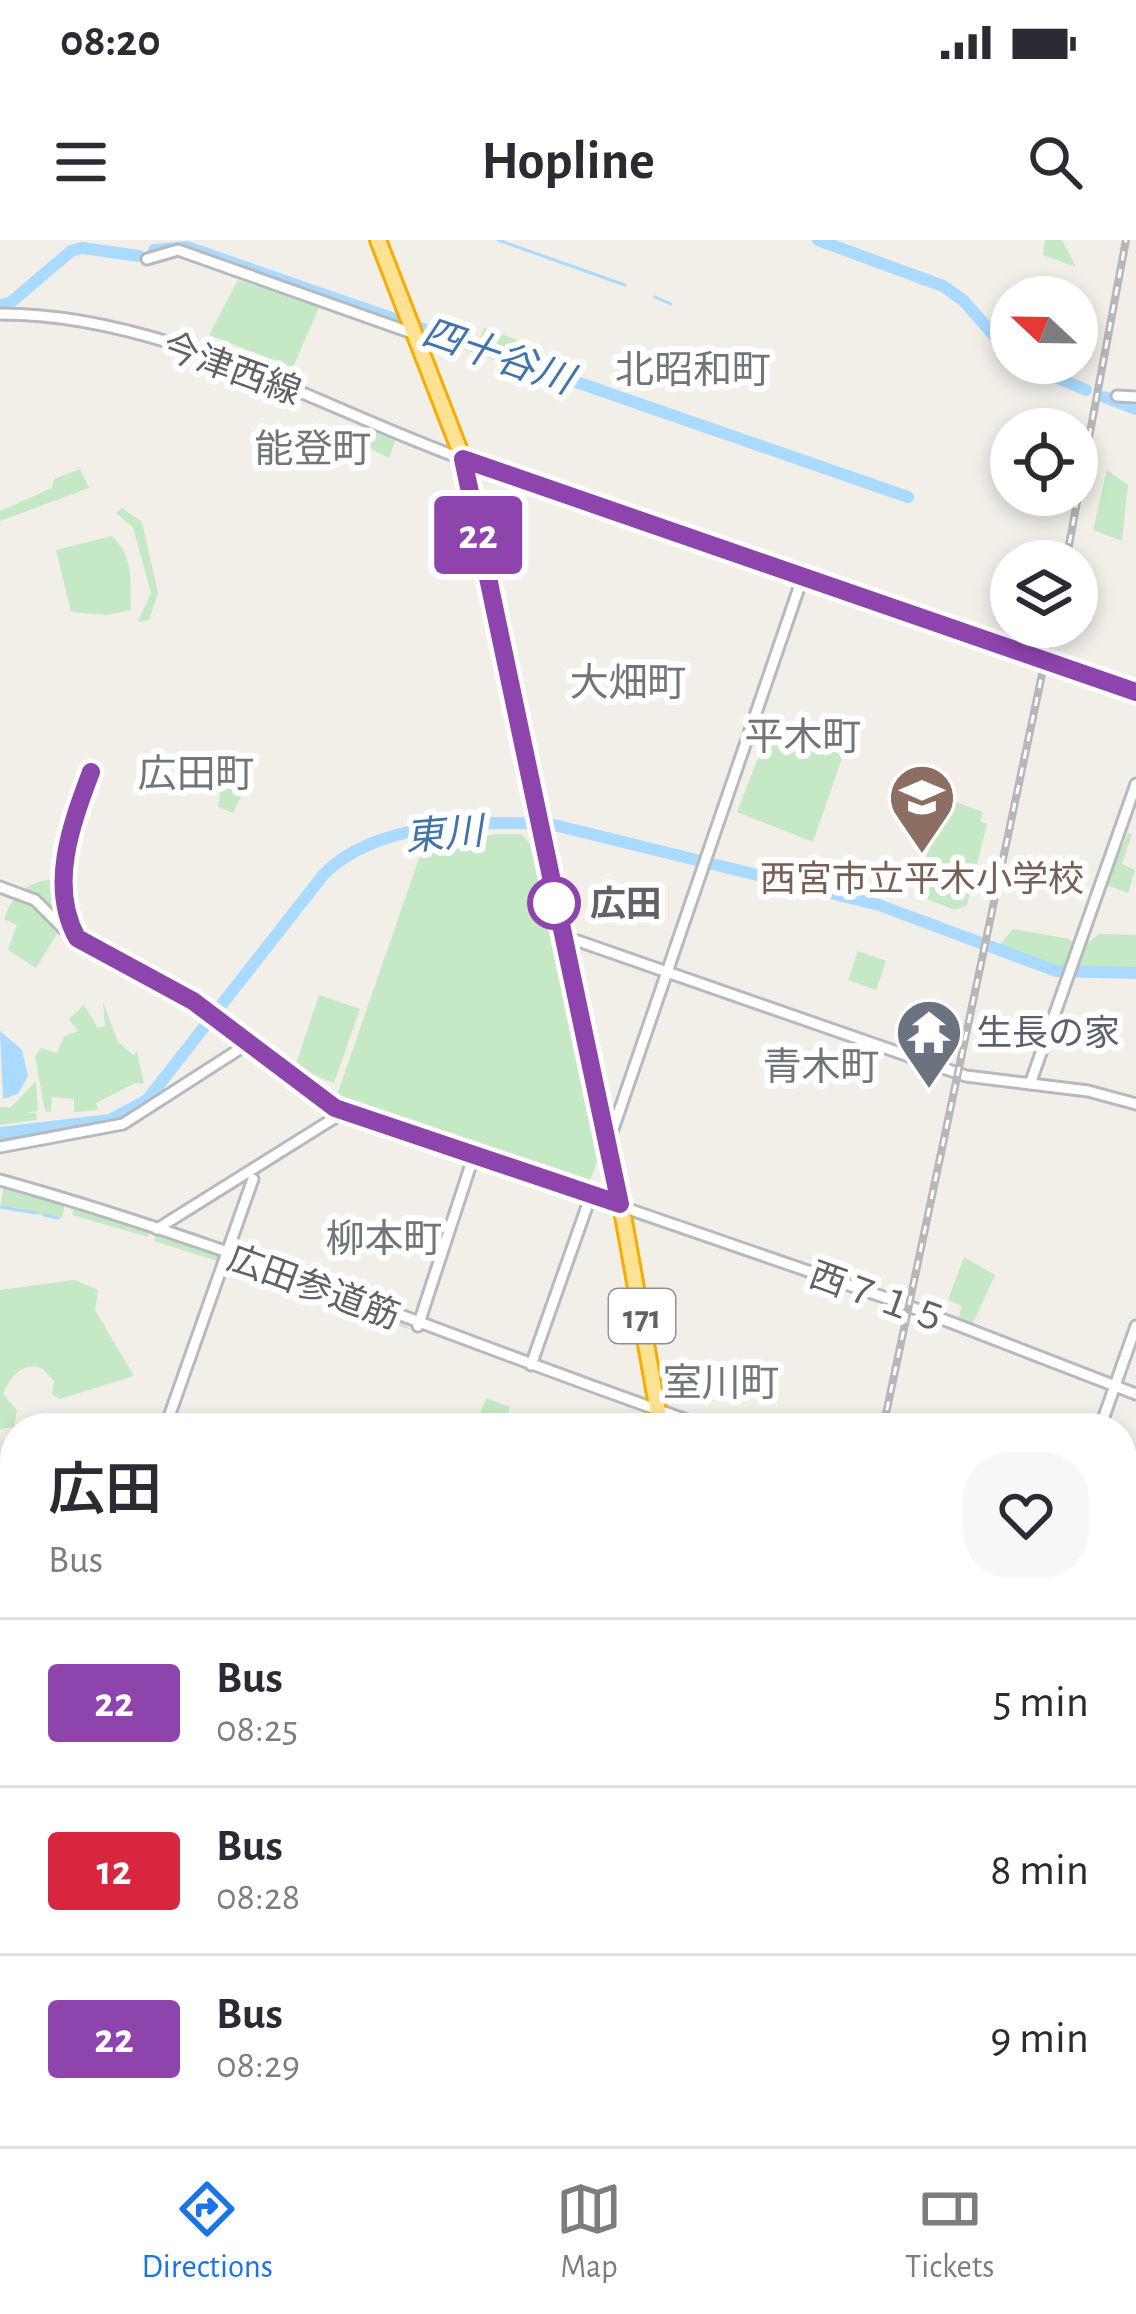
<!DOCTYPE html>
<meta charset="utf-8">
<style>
body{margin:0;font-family:"Alegreya Sans","Noto Sans JP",sans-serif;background:#f7f7f7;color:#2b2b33;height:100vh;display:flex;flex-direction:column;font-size:45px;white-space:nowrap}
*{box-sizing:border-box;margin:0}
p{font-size:39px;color:#7c7c81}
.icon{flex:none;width:66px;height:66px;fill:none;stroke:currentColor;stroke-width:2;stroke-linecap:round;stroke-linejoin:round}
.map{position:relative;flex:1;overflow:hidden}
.drawer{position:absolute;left:0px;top:1173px;width:1137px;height:735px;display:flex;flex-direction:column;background:#fff;border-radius:48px 48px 0 0;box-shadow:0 6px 18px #0003}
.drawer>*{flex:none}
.badge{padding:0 24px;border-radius:9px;font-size:42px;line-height:78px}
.needle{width:78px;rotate:292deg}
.buttons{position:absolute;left:990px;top:36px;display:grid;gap:24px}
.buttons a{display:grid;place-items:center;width:108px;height:108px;border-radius:50%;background:#fff;box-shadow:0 6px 18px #0003;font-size:60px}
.map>.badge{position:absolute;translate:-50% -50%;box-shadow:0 0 0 6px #fff}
.round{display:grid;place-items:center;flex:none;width:126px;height:126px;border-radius:48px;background:#f7f7f7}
.headline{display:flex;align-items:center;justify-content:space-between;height:204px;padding:0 48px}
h1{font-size:57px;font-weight:600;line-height:90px}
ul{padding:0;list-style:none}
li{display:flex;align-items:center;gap:36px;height:168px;padding:0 48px;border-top:3px solid #e1e1e2}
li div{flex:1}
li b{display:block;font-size:45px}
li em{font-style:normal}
li .badge{min-width:132px;font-weight:700;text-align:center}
.status{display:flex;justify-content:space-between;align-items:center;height:84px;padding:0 60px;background:#fff;direction:ltr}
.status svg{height:33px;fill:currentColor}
header{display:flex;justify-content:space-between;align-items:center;height:156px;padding:0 48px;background:#fff;font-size:54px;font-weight:600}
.tabs{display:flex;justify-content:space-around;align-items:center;height:168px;border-top:3px solid #e1e1e2;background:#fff;font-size:33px;color:#7c7c81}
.tabs a{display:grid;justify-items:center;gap:6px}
.tabs .on{color:#1a73e8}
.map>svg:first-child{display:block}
</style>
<div class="status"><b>08:20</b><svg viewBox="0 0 49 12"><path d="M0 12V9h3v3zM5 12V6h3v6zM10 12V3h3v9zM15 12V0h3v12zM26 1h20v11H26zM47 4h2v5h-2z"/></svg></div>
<header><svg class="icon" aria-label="menu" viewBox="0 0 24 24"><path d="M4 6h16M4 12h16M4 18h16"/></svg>Hopline<svg class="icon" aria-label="search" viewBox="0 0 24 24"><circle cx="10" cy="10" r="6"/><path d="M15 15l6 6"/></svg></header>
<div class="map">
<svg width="1136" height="1906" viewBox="0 0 1136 1906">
<rect width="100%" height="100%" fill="#f1efe8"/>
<g fill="#c5e8c5">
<polygon points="1045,0 1062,0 1076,27 1043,15"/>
<polygon points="238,40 319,68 293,127 209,95"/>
<polygon points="484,88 529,104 523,117 478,102"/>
<polygon points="365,188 395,201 389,218 359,203"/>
<polygon points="80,229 89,248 0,281 0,271 52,248 54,239"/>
<polygon points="1107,230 1128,245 1122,301 1093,290"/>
<polygon points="122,268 142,282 158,353 149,380 138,382 151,353 133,287 116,273"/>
<path d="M112 296C134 317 130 339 131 370L108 375 71 372 56 310Z"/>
<polygon points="769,490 843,515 813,602 737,572"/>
<polygon points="232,535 248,542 233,573 218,567 221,547 226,548"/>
<polygon points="947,559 983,572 980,581 987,584 967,665 955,670 913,654"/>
<polygon points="1128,593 1132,594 1122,624 1135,630 1128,653 1106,645"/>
<polygon points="499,594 521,594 530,604 599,917 589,942 581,946 336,858 424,604"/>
<path d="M58 639 66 679 36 728 8 710 17 685 4 679C15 651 28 641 58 639Z"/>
<polygon points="1013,689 1070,699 1074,705 1064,729 998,707"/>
<polygon points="1099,694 1136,695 1136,730 1076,729 1085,705"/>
<polygon points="858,711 886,721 876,750 848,740"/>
<polygon points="319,755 360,769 334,843 295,827"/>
<polygon points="103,762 118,802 133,815 137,811 144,844 135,843 96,863 98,870 74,872 74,859 52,857 51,872 45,871 35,817 41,808 57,813 64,796 78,791 69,779 84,765 98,788 105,786"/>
<polygon points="36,841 38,871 26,873 36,873 37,880 0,885 0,867 11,867"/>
<polygon points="4,946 65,961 62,978 0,968"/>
<polygon points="75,964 149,990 148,997 72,975"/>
<polygon points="157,993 220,1014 220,1022 154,1001"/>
<polygon points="964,1017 995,1035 972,1085 958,1079 962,1066 948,1060"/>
<polygon points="231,1018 315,1048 315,1054 228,1026"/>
<path d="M75 1040 98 1050 95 1070 134 1136 60 1159 52 1154 54 1141 43 1129C23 1120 10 1137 3 1154L17 1170 14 1187 0 1189V1050Z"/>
<polygon points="328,1052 384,1072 412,1090 323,1060"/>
<polygon points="486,1158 510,1167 502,1188 476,1186"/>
<polygon points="0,1722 15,1729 15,1821 12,1831 5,1828 14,1772 0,1767"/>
<polygon points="609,1893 719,1893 716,1906 646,1906"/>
</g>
<g fill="#aadaff">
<polygon points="0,791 22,810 28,836 18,854 3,859"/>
<polygon points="0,1651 15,1652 15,1698 0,1691"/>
</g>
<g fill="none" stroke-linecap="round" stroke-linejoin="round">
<g stroke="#aadaff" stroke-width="3">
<polyline points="498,0 625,45"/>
<polyline points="655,57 671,64"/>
<polyline points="32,956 61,964"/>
<polyline points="0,967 36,973"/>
<polyline points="44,975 58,978"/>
</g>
<g stroke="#aadaff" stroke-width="12">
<polyline points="818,0 943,46 964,61 1011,115"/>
<polyline points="154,10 187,7 908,257"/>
<polyline points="0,65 10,63 71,11 82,8 139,16"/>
<polyline points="1022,123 1086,150"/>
<polyline points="1104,157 1136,169"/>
<path d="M0 893 110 880 147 860 324 634C377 581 478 581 550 584L879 665 1056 731 1136 733"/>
</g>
<defs>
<g id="secondary">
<polyline points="147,19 178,10 415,94"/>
<path d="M0 74C161 74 309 162 457 217 681 300 911 369 1136 452"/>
<polyline points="1117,156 1136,157"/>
<path d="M91 532C72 583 48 645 77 698L193 761 335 868 898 1062 1136 1154"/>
<polyline points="0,647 35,660 64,689"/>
<polyline points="563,703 578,701 966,836 1088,851 1136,864"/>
<polyline points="1030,844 1136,544"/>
<polyline points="610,898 803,336"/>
<polyline points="0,907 123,884 249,803"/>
<path d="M0 940C242 1007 473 1107 710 1188"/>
<polyline points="157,989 336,877 335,868"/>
<polyline points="418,1086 474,915"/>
<polyline points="531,1125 591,955"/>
<polyline points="165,1188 253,939"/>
<polyline points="1100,1188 1136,1086"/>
<polyline points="0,1321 15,1278"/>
<polyline points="1122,1333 1136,1340"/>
<polyline points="0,1340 15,1345"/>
<polyline points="0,1529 15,1534"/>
<polyline points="600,1893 637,1906"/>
<polyline points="68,1906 76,1893"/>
<polyline points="830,1906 835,1893"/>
</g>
<g id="highway">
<polyline points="378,0 463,219 624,981 661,1188"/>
<polyline points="1122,1654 1136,1659"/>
</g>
</defs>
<use href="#secondary" stroke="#b6babf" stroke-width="15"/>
<use href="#highway" stroke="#f9ab00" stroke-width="20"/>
<use href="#secondary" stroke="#fff" stroke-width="9"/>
<use href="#highway" stroke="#fde293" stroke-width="14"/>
<defs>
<g id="rail">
<polyline points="1066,321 1126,0"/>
<polyline points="883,1188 1052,387"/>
<polyline points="731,1906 734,1893"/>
</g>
</defs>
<use href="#rail" stroke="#b6b7b8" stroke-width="8"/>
<use href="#rail" stroke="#fff" stroke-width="3" stroke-dasharray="9" stroke-linecap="butt"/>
</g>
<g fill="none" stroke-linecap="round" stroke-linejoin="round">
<defs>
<path id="line" d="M91 532C72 583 48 645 77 698L193 761 335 868 620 964 463 219 1136 452"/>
</defs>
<use href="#line" stroke="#fff" stroke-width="27"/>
<use href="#line" stroke="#8e44ad" stroke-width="18"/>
</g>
<defs>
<symbol id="school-pin" viewBox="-11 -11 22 30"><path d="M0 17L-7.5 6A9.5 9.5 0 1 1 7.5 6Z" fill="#8d6e63" stroke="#fff"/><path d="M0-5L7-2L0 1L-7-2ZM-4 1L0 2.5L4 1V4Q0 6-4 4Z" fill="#fff"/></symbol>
<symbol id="temple-pin" viewBox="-11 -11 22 30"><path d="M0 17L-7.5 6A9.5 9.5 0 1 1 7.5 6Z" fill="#6b7280" stroke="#fff"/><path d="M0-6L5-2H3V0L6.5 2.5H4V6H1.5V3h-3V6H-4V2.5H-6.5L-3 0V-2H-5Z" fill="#fff"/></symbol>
</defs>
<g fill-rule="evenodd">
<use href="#school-pin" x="884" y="519" width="76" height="104"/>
<use href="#temple-pin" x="891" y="754" width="76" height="104"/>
</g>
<circle fill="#fff" stroke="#8e44ad" stroke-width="6" cx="554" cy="663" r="24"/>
<g text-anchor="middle" stroke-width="12" stroke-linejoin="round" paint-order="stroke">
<rect fill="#fff" stroke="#8f9295" stroke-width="3" x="609" y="1049" width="66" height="54" rx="9"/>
<g font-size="33" font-weight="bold" fill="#5f6368">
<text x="642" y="1088">171</text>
</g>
<g font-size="36" fill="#5f6368" stroke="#fff">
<text transform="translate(232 128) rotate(20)" y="13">今津西線</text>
<text transform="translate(314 1046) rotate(20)" y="13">広田参道筋</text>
<text transform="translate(879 1057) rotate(20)" y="13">西７１５</text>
</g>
<g font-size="36" fill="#785e54" stroke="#fff">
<text x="922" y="651">西宮市立平木小学校</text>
</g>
<g font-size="36" font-weight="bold" fill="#5f6368" stroke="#fff" text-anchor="start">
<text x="590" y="676">広田</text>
</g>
<g font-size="36" fill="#5b616d" stroke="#fff" text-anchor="start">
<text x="976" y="805">生長の家</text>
</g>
<g font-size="39" font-style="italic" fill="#4174aa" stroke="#fff">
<text transform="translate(498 115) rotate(19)" y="14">四十谷川</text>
<text transform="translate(444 593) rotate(-5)" y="14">東川</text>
</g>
<g font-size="39" fill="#70757a" stroke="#fff">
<text x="693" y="143">北昭和町</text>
<text x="313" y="222">能登町</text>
<text x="628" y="456">大畑町</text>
<text x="803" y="510">平木町</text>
<text x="196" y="547">広田町</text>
<text x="821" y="840">青木町</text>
<text x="384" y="1012">柳本町</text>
<text x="721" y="1156">室川町</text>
</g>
</g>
</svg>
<div class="buttons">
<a><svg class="needle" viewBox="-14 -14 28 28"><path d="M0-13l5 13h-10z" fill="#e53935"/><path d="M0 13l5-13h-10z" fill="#7c7c81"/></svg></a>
<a><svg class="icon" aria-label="locate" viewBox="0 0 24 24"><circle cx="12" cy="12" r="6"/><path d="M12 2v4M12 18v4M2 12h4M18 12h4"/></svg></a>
<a><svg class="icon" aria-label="layers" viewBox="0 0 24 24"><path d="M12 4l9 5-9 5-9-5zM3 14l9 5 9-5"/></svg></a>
</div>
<b class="badge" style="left:478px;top:295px;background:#8e44ad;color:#fff">22</b>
<section class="drawer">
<div class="headline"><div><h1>広田</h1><p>Bus</p></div><a class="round"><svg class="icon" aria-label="heart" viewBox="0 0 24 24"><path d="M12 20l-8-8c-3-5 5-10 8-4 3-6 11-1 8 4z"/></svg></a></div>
<ul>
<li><span class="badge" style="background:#8e44ad;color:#fff">22</span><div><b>Bus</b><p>08:25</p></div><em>5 min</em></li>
<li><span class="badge" style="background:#d7263d;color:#fff">12</span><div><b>Bus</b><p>08:28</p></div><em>8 min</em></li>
<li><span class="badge" style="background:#8e44ad;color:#fff">22</span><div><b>Bus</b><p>08:29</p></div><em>9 min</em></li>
</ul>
</section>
</div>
<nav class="tabs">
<a class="on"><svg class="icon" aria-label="directions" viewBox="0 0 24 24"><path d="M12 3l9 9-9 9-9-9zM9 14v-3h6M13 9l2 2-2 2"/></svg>Directions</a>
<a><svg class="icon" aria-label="map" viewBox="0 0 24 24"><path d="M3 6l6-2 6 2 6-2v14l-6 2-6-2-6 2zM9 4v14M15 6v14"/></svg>Map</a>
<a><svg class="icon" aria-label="tickets" viewBox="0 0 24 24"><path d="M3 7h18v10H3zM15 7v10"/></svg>Tickets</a>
</nav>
